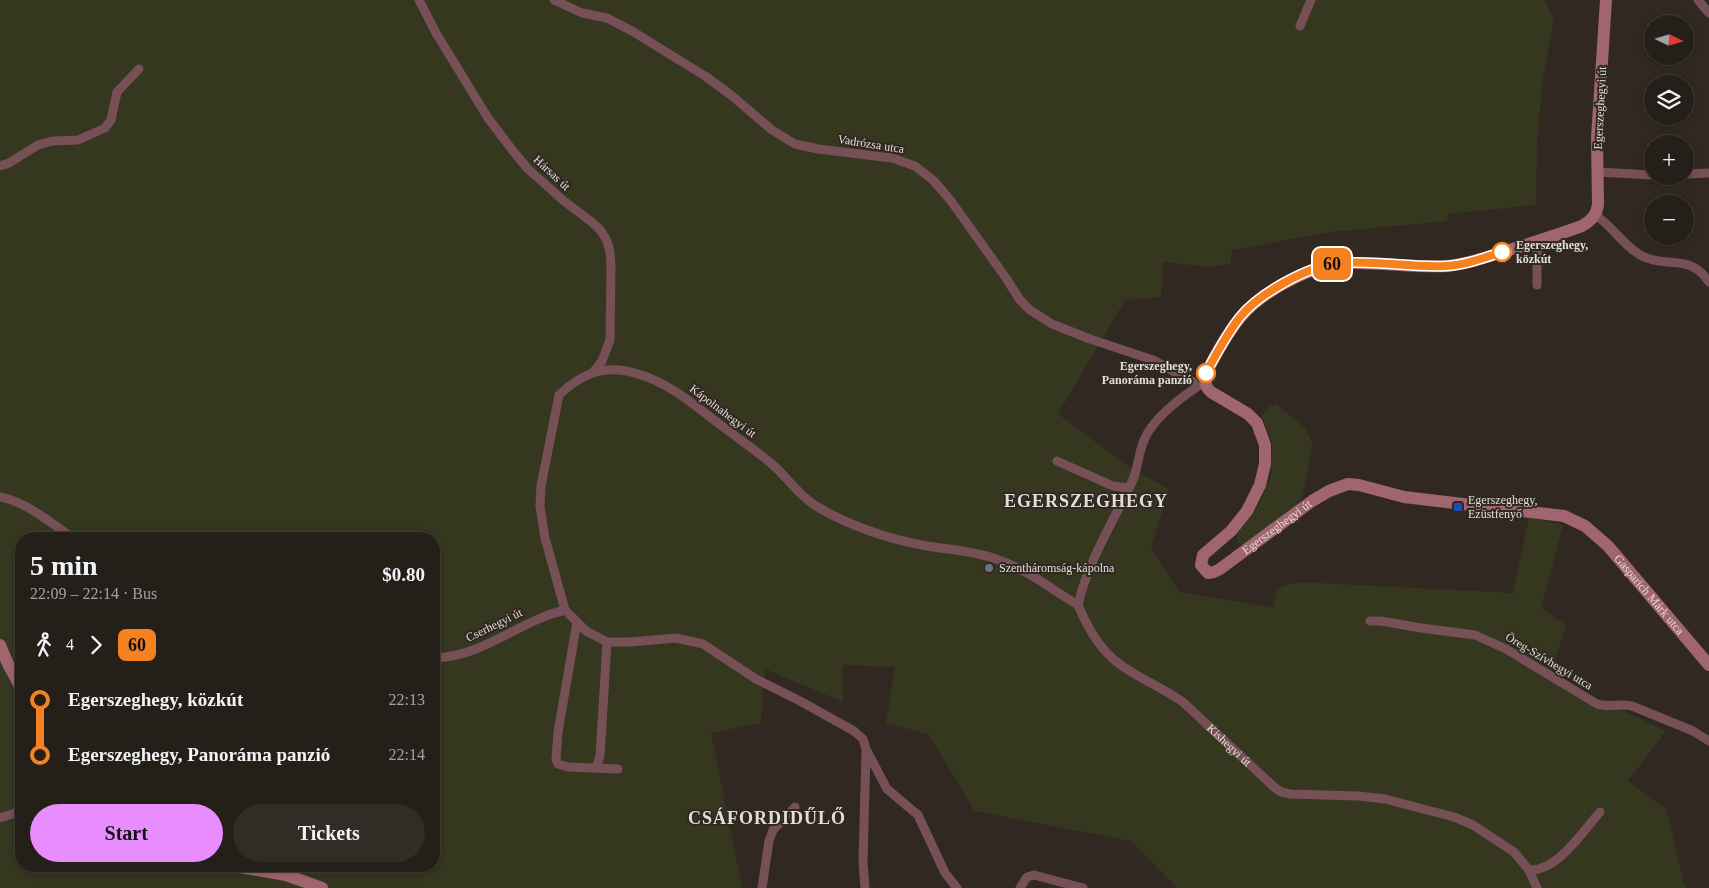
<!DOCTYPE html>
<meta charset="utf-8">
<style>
body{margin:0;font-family:Georgia,serif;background:#312c26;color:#f1f3f6;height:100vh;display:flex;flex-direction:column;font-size:19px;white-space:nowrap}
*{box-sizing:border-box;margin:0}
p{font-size:16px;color:#a3a2a2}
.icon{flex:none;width:28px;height:28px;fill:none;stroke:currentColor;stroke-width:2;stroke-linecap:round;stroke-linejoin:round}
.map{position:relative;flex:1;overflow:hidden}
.details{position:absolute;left:15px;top:532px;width:425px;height:340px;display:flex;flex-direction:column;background:#251f19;border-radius:20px;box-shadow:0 2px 8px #0003,0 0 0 1px #423d38}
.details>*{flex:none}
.badge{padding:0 10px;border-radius:8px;font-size:18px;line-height:32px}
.needle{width:32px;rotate:95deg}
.controls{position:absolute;left:1644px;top:15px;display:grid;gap:10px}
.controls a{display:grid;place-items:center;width:50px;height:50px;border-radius:50%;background:#251f19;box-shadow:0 2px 8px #0003,0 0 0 1px #423d38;font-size:25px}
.map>.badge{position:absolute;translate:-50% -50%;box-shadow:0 0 0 2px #fff}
.legs{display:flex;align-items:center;gap:8px;height:55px;padding:0 15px;font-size:16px}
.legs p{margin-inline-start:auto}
.overview{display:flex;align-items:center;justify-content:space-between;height:85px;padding:0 15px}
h1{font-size:28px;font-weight:600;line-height:38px}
.button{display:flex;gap:10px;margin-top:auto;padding:10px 15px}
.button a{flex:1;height:58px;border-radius:30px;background:#e98dfe;color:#111;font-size:20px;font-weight:600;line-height:58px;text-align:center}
.button a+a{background:#312c26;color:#f1f3f6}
ul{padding:0 15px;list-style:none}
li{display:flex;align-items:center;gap:18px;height:55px;font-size:19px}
li i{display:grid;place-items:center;width:8px;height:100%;margin:0 6px;background:currentColor}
li i::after{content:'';width:12px;height:12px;margin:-6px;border:4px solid;border-radius:50%;background:#251f19}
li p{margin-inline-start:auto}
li:first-child i{background:linear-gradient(#0000 50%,currentColor 0)}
li:last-child i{background:linear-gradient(currentColor 50%,#0000 0)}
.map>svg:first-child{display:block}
</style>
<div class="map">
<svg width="1709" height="888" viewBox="0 0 1709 888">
<rect width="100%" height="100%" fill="#312921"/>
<g fill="#35371f" fill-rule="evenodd">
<path d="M0 0H1544L1554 20 1542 83 1537 144 1536 205 1448 214 1447 221 1331 232 1232 250 1230 264 1209 267 1164 262 1161 297 1125 300 1058 414 1132 469 1169 489 1151 547 1179 592 1273 608 1277 588 1297 582 1513 593 1529 517 1563 525 1541 608 1566 625 1550 676 1666 731 1628 781 1666 809 1684 883 1687 888H1177L1131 841 975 811 928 734 886 723 895 667 843 665V702L765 669 761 723 711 733 742 888H0ZM21 539H434V866H21Z"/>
<polygon points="1276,404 1305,428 1313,444 1303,495 1296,507 1243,546 1238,542 1237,535 1240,528 1260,503 1271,474 1272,441 1261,416 1270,406"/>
</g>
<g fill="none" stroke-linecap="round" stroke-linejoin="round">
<g stroke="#775057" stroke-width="9">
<polyline points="419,0 436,33 488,118 513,151 528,169 564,201 593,223 601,231 607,241 610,252 611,266 610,340 602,361 594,371"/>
<path id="s1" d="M554 0 582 13 607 18 632 31 705 76 731 95 772 130 795 144 818 149 892 158 915 166 934 181 951 201 1006 278 1020 300 1030 310 1052 324 1090 339 1153 360 1193 382 1197 387C1179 399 1158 415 1147 434 1138 449 1139 467 1132 482 1113 522 1088 561 1078 605 1086 624 1096 643 1111 657 1131 676 1162 686 1184 703L1274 787 1281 792 1290 794 1358 796 1385 799 1454 817 1473 825 1514 852 1529 870 1537 888"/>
<polyline points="1698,0 1709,13"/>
<polyline points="1300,26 1311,0"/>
<polyline points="0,166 9,163 38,145 52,141 78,140 105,128 111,120 117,92 139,69"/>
<polyline points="1597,172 1652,175"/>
<polyline points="1685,174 1709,173"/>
<path d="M1595 215C1613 226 1623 246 1642 256 1668 269 1690 253 1709 282"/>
<polyline points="1537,241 1537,285"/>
<polyline points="1057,461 1113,486 1129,488"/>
<path d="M0 497C27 502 51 523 74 539"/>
<path d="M1370 621H1381L1421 628 1475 635 1506 649 1597 704C1609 708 1620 703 1632 706L1693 731 1709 741"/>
<polyline points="577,622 558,732 556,759 558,764 568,767 618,769"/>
<path d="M434 658C483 657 519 621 565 610"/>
<polyline points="596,768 600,756 607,642"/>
<polyline points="0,818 21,811"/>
<path d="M1529 870C1558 871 1582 832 1600 812"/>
<polyline points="762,888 769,841 773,830 795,807"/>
<polyline points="865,888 863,862 866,752"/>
<path d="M957 888 945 873 918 815 887 789 866 749 863 739 854 731 800 701 756 679 703 644 676 638 630 642H607L586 631 565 610 545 538 540 506 541 486 559 395C583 372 606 364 638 374 669 383 693 404 718 423 736 437 755 450 772 464 787 477 799 496 816 506 846 524 887 539 922 545 947 550 972 550 996 559 1027 569 1051 589 1078 605"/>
<polyline points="1020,888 1027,877 1034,875 1083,888"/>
</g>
<g stroke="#a1656f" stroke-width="12">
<path id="s2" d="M1606 0 1597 138 1598 204C1597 215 1591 221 1582 226 1557 235 1532 243 1506 251 1487 257 1468 264 1448 266 1415 268 1382 262 1349 263 1313 264 1263 290 1240 318 1226 334 1216 355 1206 373 1204 381 1205 387 1211 392L1248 414 1257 423 1265 445V464L1260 485 1247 511 1231 531 1203 555 1201 565 1208 573 1214 572 1220 569 1312 501 1329 491 1348 484 1359 485 1404 497 1564 516 1585 526 1608 546 1709 665"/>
<polyline points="0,645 8,664 21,688"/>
<polyline points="234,866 286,875 322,888"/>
</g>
</g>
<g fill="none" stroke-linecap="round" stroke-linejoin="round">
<defs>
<path id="line-1" d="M1206 373C1216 354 1227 334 1240 317 1260 293 1308 266 1339 263 1375 260 1411 268 1446 266 1465 265 1484 258 1502 252"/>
</defs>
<use href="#line-1" stroke="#fff" stroke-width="11"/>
<use href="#line-1" stroke="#f58220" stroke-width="8"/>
</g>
<g fill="#fff" stroke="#f58220" stroke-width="2.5">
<circle cx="1502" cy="252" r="9"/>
<circle cx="1206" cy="373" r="9"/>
</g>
<rect fill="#1a4fb4" stroke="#312921" stroke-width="2" x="1453" y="502" width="10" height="10" rx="2.5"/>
<circle fill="#6b7280" stroke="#312921" stroke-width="2" cx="989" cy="568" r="5"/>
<g text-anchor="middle" stroke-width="4" stroke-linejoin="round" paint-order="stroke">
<g font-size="12" fill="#e2ddd8" stroke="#312921">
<text transform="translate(1600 108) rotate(-87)" y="4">Egerszeghegyi út</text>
<text transform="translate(871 144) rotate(9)" y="4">Vadrózsa utca</text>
<text transform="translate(552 173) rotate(43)" y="4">Hársas út</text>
<text transform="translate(723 411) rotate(37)" y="4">Kápolnahegyi út</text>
<text dy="4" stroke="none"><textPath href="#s2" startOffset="998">Egerszeghegyi út</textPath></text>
<text dy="4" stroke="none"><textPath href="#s2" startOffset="1418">Gasparich Márk utca</textPath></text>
<text transform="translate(494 625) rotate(-26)" y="4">Cserhegyi út</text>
<text transform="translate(1549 661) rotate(31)" y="4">Öreg-Szívhegyi utca</text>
<text dy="4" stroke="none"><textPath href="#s1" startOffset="1241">Kishegyi út</textPath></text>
</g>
<g font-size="12" font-weight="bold" fill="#e2ddd8" stroke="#312921" text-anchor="start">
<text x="1516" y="249">Egerszeghegy,<tspan x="1516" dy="14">közkút</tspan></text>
<text x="1192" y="370" text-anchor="end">Egerszeghegy,<tspan x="1192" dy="14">Panoráma panzió</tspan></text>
</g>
<g font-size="12" fill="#e2ddd8" stroke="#312921" text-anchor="start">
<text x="1468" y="504">Egerszeghegy,<tspan x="1468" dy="14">Ezüstfenyő</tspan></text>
<text x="999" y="572">Szentháromság-kápolna</text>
</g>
<g font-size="18" font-weight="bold" letter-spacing="1" fill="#e2ddd8" stroke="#312921">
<text x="1086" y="507">EGERSZEGHEGY</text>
<text x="767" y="824">CSÁFORDIDŰLŐ</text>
</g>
</g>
</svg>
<div class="controls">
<a><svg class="needle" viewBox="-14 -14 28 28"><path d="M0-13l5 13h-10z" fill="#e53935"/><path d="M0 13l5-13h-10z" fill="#a3a2a2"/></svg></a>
<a><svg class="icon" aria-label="layers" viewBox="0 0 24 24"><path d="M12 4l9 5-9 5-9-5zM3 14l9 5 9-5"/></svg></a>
<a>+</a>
<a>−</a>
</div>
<b class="badge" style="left:1332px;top:264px;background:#f58220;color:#111">60</b>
<section class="details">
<div class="overview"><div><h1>5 min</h1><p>22:09 – 22:14 · Bus</p></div><b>$0.80</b></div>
<div class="legs"><svg class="icon" aria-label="walk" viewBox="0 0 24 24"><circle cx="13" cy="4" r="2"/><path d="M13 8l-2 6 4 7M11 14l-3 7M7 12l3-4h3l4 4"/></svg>4<svg class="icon" aria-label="forward" viewBox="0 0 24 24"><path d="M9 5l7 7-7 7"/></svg><b class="badge" style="background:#f58220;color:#111">60</b></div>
<ul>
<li><i style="color:#f58220"></i><b>Egerszeghegy, közkút</b><p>22:13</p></li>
<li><i style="color:#f58220"></i><b>Egerszeghegy, Panoráma panzió</b><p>22:14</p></li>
</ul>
<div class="button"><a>Start</a><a>Tickets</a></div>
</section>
</div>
